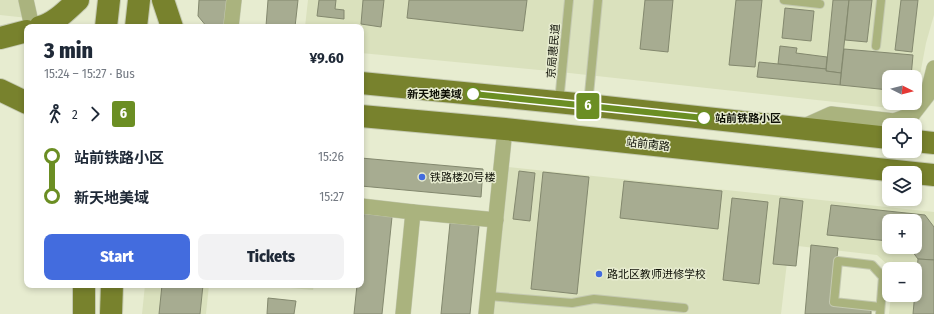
<!DOCTYPE html>
<meta charset="utf-8">
<style>
body{margin:0;font-family:"Fira Sans Condensed","Noto Sans SC",sans-serif;background:#f2f2f3;color:#1f2937;height:100vh;display:flex;flex-direction:column;font-size:15px;white-space:nowrap}
*{box-sizing:border-box;margin:0}
p{font-size:13px;color:#747a83}
.icon{flex:none;width:22px;height:22px;fill:none;stroke:currentColor;stroke-width:2;stroke-linecap:round;stroke-linejoin:round}
.map{position:relative;flex:1;overflow:hidden}
.panel{position:absolute;left:24px;top:24px;width:340px;height:264px;display:flex;flex-direction:column;background:#fff;border-radius:8px;box-shadow:0 2px 6px #0003}
.panel>*{flex:none}
.badge{padding:0 8px;border-radius:3px;font-size:14px;line-height:26px}
.needle{width:26px;rotate:96deg}
.buttons{position:absolute;left:882px;top:70px;display:grid;gap:8px}
.buttons a{display:grid;place-items:center;width:40px;height:40px;border-radius:8px;background:#fff;box-shadow:0 2px 6px #0003;font-size:20px}
.map>.badge{position:absolute;translate:-50% -50%;box-shadow:0 0 0 2px #fff}
.legs{display:flex;align-items:center;gap:6px;height:44px;padding:0 20px;font-size:13px}
.legs p{margin-inline-start:auto}
.head{display:flex;align-items:center;justify-content:space-between;height:68px;padding:0 20px}
h1{font-size:22px;font-weight:800;line-height:30px}
.action{display:flex;gap:8px;margin-top:auto;padding:8px 20px}
.action a{flex:1;height:46px;border-radius:8px;background:#436cde;color:#fff;font-size:16px;font-weight:800;line-height:46px;text-align:center}
.action a+a{background:#f2f2f3;color:#1f2937}
ul{padding:0 20px;list-style:none}
li{display:flex;align-items:center;gap:14px;height:40px;font-size:15px}
li i{display:grid;place-items:center;width:6px;height:100%;margin:0 5px;background:currentColor}
li i::after{content:'';width:10px;height:10px;margin:-5px;border:3px solid;border-radius:50%;background:#fff}
li p{margin-inline-start:auto}
li:first-child i{background:linear-gradient(#0000 50%,currentColor 0)}
li:last-child i{background:linear-gradient(currentColor 50%,#0000 0)}
.map>svg:first-child{display:block}
</style>
<div class="map">
<svg width="934" height="314" viewBox="0 0 934 314">
<rect width="100%" height="100%" fill="#e7ecd0"/>
<g fill="#dae1bd" fill-rule="evenodd">
<polygon points="0,0 22,0 28,18 0,15"/>
<polygon points="308,0 934,0 934,15 926,43 917,91 915,93 915,77 889,77 889,103 905,103 899,109 560,72 361,53 361,27 305,27"/>
<path d="M507 167 934 212V314H889L891 295H915V269H892L877 255 789 245 781 314H491ZM889 221H915V247H889Z"/>
<polygon points="145,285 209,285 206,314 142,314"/>
<polygon points="258,285 314,285 313,290"/>
</g>
<g fill="#a7ac91" stroke="#83886e">
<polygon points="199,0 228,0 225,27 207,27 198,16"/>
<polygon points="268,0 298,0 295,27 266,26"/>
<polygon points="319,0 336,0 335,9 344,10 344,19 317,16"/>
<polygon points="363,0 384,0 381,27 361,24"/>
<polygon points="409,0 527,0 523,31 407,18"/>
<polygon points="645,0 673,0 668,52 640,49"/>
<polygon points="736,0 762,0 755,67 729,65"/>
<polygon points="833,0 849,0 841,73 826,71"/>
<polygon points="849,0 872,0 867,42 845,40"/>
<polygon points="901,0 918,0 912,52 895,50"/>
<polygon points="785,8 814,11 811,41 782,38"/>
<polygon points="780,46 797,48 796,53 827,57 826,69 778,64"/>
<polygon points="844,49 913,55 911,77 889,77 889,90 840,85"/>
<polygon points="759,62 826,69 826,71 841,73 840,85 757,77"/>
<polygon points="361,158 483,169 481,197 361,186"/>
<polygon points="519,171 535,173 530,221 513,219"/>
<polygon points="543,172 589,177 577,294 531,289"/>
<polygon points="624,181 722,191 718,229 620,218"/>
<polygon points="732,198 768,202 759,284 723,280"/>
<polygon points="780,198 803,201 796,266 773,264"/>
<polygon points="831,205 925,215 934,227 934,260 918,259 909,247 915,247 915,221 889,221 889,241 827,235"/>
<polygon points="364,214 392,217 382,314 354,314 357,285 361,285 361,243"/>
<polygon points="450,223 479,226 470,314 441,314"/>
<polygon points="811,245 838,248 832,305 871,309 871,314 805,314"/>
<polygon points="918,259 934,260 934,314 913,314"/>
<polygon points="162,285 203,285 200,314 159,314"/>
<polygon points="268,298 296,301 294,314 267,314"/>
</g>
<g fill="none" stroke-linecap="round" stroke-linejoin="round">
<defs>
<g id="service">
<polyline points="784,0 820,4"/>
<polyline points="876,46 881,0"/>
<polyline points="559,102 569,0"/>
<polyline points="588,105 598,0"/>
<polyline points="488,296 572,303 594,299 684,308"/>
<polyline points="880,314 883,277 872,265 838,261 834,302 880,307"/>
</g>
<g id="minor">
<polyline points="26,0 32,27"/>
<polyline points="231,27 234,0"/>
<polyline points="802,127 831,114 894,121 913,114 927,96 934,68"/>
<polyline points="361,206 413,212"/>
<polyline points="403,314 413,212 496,220"/>
<polyline points="486,314 505,129"/>
</g>
<g id="primary">
<polyline points="163,0 172,27"/>
<path d="M40 27C55 23 67 10 78 0"/>
<polyline points="106,27 109,0"/>
<polyline points="136,27 139,0"/>
<polyline points="0,38 27,31"/>
<polyline points="361,83 587,105 889,138"/>
<polyline points="0,90 27,103"/>
<polyline points="361,116 505,129 934,175"/>
<polyline points="915,141 934,143"/>
<polyline points="84,314 84,285"/>
<polyline points="111,314 112,285"/>
</g>
</defs>
<use href="#service" stroke="#c4c9b0" stroke-width="10"/>
<use href="#minor" stroke="#c4c9b0" stroke-width="16"/>
<use href="#primary" stroke="#c4c9b0" stroke-width="24"/>
<use href="#service" stroke="#aab37e" stroke-width="8"/>
<use href="#minor" stroke="#aab37e" stroke-width="15"/>
<use href="#primary" stroke="#78822d" stroke-width="22"/>
</g>
<g fill="none" stroke-linecap="round" stroke-linejoin="round">
<defs>
<polyline id="line-1" points="473,94 704,118"/>
</defs>
<use href="#line-1" stroke="#fff" stroke-width="9"/>
<use href="#line-1" stroke="#6b8e23" stroke-width="6"/>
</g>
<g fill="#fff" stroke="#6b8e23" stroke-width="2">
<circle cx="473" cy="94" r="7"/>
<circle cx="704" cy="118" r="7"/>
</g>
<g fill="#436cde" stroke="#e7ecd0" stroke-width="1.5">
<circle cx="422" cy="177" r="4"/>
<circle cx="599" cy="274" r="4"/>
</g>
<g text-anchor="middle" stroke-width="3" stroke-linejoin="round" paint-order="stroke">
<g font-size="11" fill="#0e1006" stroke="#e7ecd0">
<text transform="translate(553 51) rotate(-85)" y="4">京局惠民道</text>
<text transform="translate(648 144) rotate(6)" y="4">站前南路</text>
</g>
<g font-size="11" font-weight="bold" fill="#0e1006" stroke="#e7ecd0" text-anchor="end">
<text x="462" y="98">新天地美域</text>
<text x="715" y="122" text-anchor="start">站前铁路小区</text>
</g>
<g font-size="11" fill="#0e1006" stroke="#e7ecd0" text-anchor="start">
<text x="430" y="181">铁路楼20号楼</text>
<text x="607" y="278">路北区教师进修学校</text>
</g>
</g>
</svg>
<div class="buttons">
<a><svg class="needle" viewBox="-14 -14 28 28"><path d="M0-13l5 13h-10z" fill="#e53935"/><path d="M0 13l5-13h-10z" fill="#747a83"/></svg></a>
<a><svg class="icon" aria-label="locate" viewBox="0 0 24 24"><circle cx="12" cy="12" r="6"/><path d="M12 2v4M12 18v4M2 12h4M18 12h4"/></svg></a>
<a><svg class="icon" aria-label="layers" viewBox="0 0 24 24"><path d="M12 4l9 5-9 5-9-5zM3 14l9 5 9-5"/></svg></a>
<a>+</a>
<a>−</a>
</div>
<b class="badge" style="left:588px;top:106px;background:#6b8e23;color:#fff">6</b>
<section class="panel">
<div class="head"><div><h1>3 min</h1><p>15:24 – 15:27 · Bus</p></div><b>¥9.60</b></div>
<div class="legs"><svg class="icon" aria-label="walk" viewBox="0 0 24 24"><circle cx="13" cy="4" r="2"/><path d="M13 8l-2 6 4 7M11 14l-3 7M7 12l3-4h3l4 4"/></svg>2<svg class="icon" aria-label="forward" viewBox="0 0 24 24"><path d="M9 5l7 7-7 7"/></svg><b class="badge" style="background:#6b8e23;color:#fff">6</b></div>
<ul>
<li><i style="color:#6b8e23"></i><b>站前铁路小区</b><p>15:26</p></li>
<li><i style="color:#6b8e23"></i><b>新天地美域</b><p>15:27</p></li>
</ul>
<div class="action"><a>Start</a><a>Tickets</a></div>
</section>
</div>
